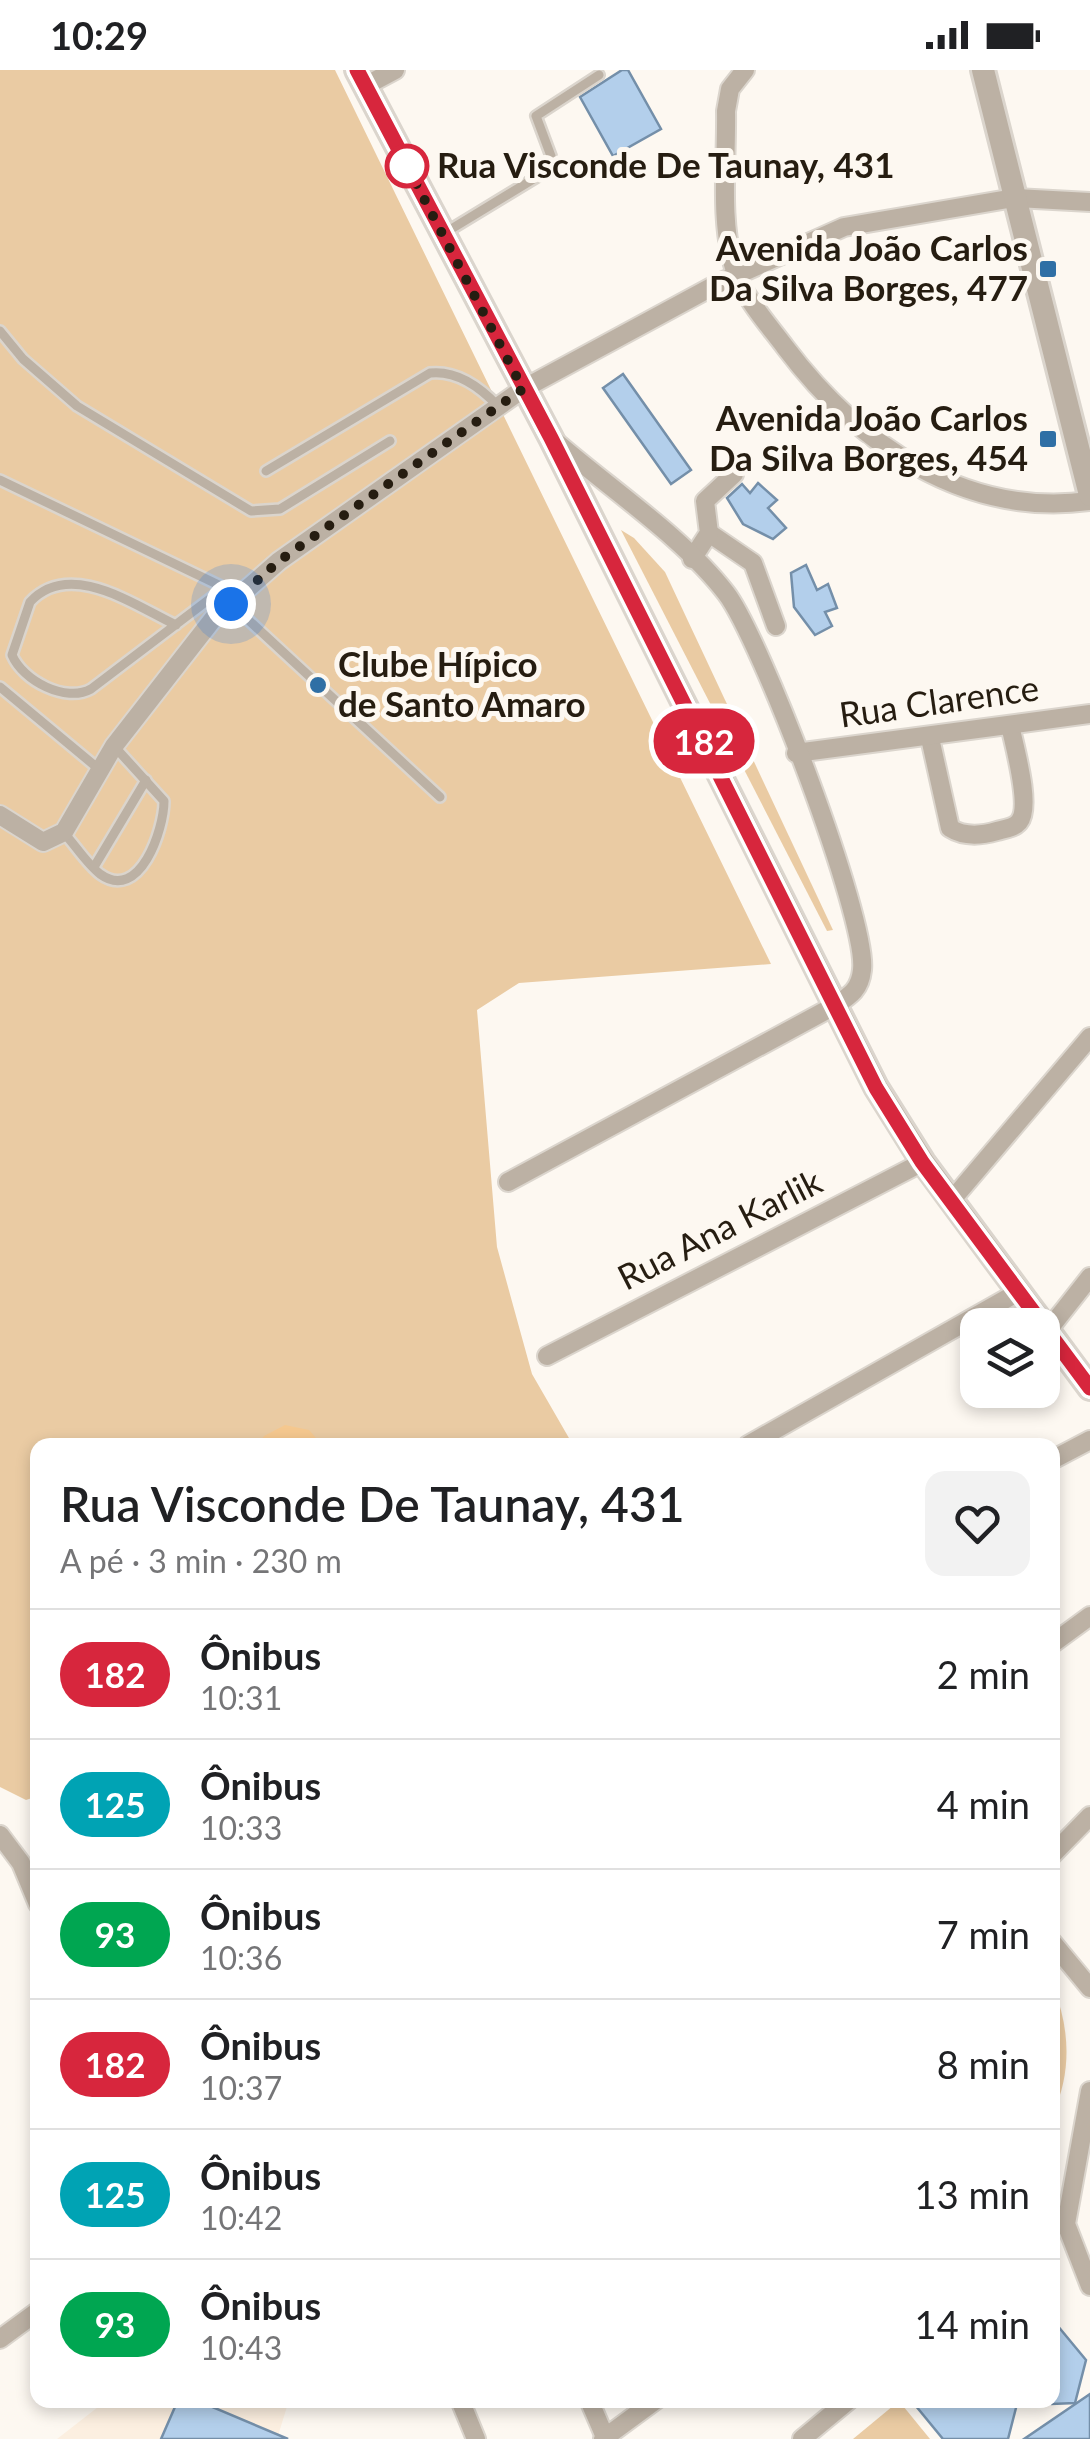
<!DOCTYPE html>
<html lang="pt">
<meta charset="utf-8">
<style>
body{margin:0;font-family:Lato,sans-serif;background:#f2f2f2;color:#202124;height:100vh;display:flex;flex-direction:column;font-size:38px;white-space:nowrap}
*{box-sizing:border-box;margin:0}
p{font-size:32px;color:#757577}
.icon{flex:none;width:55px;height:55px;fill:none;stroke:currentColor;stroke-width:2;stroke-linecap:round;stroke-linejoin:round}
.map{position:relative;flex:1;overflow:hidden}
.details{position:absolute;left:30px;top:1368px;width:1030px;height:970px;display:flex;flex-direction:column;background:#fff;border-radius:20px;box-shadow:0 5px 15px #0003}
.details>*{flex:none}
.badge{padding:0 20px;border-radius:32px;font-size:35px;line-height:65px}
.buttons{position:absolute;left:960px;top:1238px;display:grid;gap:20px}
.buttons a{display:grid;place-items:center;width:100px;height:100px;border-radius:20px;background:#fff;box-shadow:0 5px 15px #0003;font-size:50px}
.you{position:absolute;width:50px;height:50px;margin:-25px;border:8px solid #fff;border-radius:50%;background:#1a73e8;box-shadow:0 0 0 15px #1a73e833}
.map>.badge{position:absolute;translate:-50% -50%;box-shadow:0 0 0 5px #fff}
.round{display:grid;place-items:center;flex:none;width:105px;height:105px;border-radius:20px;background:#f2f2f2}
.overview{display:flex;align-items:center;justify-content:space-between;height:170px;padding:0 30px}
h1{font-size:48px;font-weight:600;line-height:75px}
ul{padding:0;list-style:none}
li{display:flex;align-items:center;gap:30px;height:130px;padding:0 30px;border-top:2px solid #e0e0e0}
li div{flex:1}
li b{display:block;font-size:38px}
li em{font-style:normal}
li .badge{min-width:110px;font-weight:700;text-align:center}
.status{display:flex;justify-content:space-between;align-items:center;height:70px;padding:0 50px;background:#fff;direction:ltr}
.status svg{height:28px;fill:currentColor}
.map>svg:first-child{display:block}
</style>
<div class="status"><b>10:29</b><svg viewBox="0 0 49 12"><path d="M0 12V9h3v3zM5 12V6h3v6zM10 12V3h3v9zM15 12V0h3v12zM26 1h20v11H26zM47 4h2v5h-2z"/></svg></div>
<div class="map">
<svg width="1090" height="2369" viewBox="0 0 1090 2369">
<rect width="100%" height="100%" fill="#fdf8f1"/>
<polygon fill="#fcefe0" points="107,2330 289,2330 277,2369 57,2369"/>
<g fill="#eacba3">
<polygon points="0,0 335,0 771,894 519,913 477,940 497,1177 532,1304 573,1375 38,1375 38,1726 26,1730 0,1717"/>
<polygon points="621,460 634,468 665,502 833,860 827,861"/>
<path d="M1053 1916C1070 1959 1072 2001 1053 2044Z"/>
<polygon points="899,2331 930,2369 853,2369"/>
</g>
<polygon fill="#f5c88f" points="285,1355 309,1360 322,1375 258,1375 264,1366"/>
<g fill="#b3cfeb" stroke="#748fa9" stroke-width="2.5">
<polygon points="622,0 628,0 661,59 613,86 580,27"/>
<polygon points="623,304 691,400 671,414 603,318"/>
<polygon points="758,413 777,430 768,438 786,458 773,469 743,454 727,428 742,414 750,423"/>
<polygon points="806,495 817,520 828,514 837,538 825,542 832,556 815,565 794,537 791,503"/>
<polygon points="1052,2249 1086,2290 1075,2333 1052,2334"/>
<polygon points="1090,2324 1090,2369 1024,2369"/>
<polygon points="178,2330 196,2330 288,2369 161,2369"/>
<polygon points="911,2330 1018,2330 1008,2369 943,2369"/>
</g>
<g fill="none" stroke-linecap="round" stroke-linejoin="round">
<defs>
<g id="service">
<polyline points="443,164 550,99 551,86 536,46 599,5"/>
<polyline points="0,261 23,289 77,336 251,441 280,439 390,371"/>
<path d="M266 401 430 303C457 300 480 317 498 336"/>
<polyline points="0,410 225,518"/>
<polyline points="231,534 440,727"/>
<path d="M176 555C134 535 70 489 30 532L12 585C23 611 66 633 91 619L224 518"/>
<polyline points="0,617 100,700"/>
<path d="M64 763C75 775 87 794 100 804 140 833 164 759 164 731L114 676"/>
<polyline points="94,797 146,710"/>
</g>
<g id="minor">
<path d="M745 0 730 19 726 41C727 91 719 152 735 201 746 230 767 253 785 277 858 374 964 448 1090 431"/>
<polyline points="365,16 395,0"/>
<polyline points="709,463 753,493 776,556"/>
<polyline points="692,489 709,463 705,431 734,404"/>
<path d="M930 668 950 758C964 767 980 766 997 761 1004 759 1014 758 1019 752 1032 737 1014 675 1010 655"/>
<polyline points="796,683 1090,644"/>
<polyline points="0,745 43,772 64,762 114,676 213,549 279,491 523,319 719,213 844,157 1014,128 1090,132"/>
<path d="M508 1112 836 935C851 925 860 919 862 900 868 849 760 567 726 523 683 467 609 418 555 371"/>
<polyline points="951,1131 1090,967"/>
<polyline points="1049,1259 1090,1207"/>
<polyline points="547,1286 923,1092"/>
<polyline points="748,1375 1020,1221"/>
<polyline points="1052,1390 1090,1370"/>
<polyline points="1052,1574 1090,1546"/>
<polyline points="0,1765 21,1793 38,1834"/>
<polyline points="1052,1785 1090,1746"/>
<polyline points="1052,1872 1090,1918"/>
<polyline points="1090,2021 1066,2154 1090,2216"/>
<polyline points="0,2269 38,2241"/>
<polyline points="460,2330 476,2369"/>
<polyline points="589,2330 605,2367"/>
<polyline points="603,2369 656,2330"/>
<polyline points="802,2369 849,2330"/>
</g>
<g id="tertiary">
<polyline points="357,0 551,368 876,1017 923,1092 1090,1318"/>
<polyline points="983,0 1090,425"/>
</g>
</defs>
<use href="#service" stroke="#dbd5cd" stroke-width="14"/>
<use href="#minor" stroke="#dbd5cd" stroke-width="22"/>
<use href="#tertiary" stroke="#dbd5cd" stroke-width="28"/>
<use href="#service" stroke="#bcb1a4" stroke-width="9"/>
<use href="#minor" stroke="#bcb1a4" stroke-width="18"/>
<use href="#tertiary" stroke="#bcb1a4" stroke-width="22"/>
</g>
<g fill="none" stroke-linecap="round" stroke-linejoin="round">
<defs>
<polyline id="line" points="357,0 551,368 876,1018 922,1092 1090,1318"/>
</defs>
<use href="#line" stroke="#fff" stroke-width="22"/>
<use href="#line" stroke="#d7263d" stroke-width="15"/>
<polyline stroke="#261d11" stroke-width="10" stroke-dasharray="0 18" points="231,534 279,491 523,319 407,96"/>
</g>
<circle fill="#fff" stroke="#d7263d" stroke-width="5" cx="407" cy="96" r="20"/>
<g fill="#2f6fa5" stroke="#fdf8f1" stroke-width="4">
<rect x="1038" y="189" width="20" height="20" rx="5"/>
<rect x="1038" y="359" width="20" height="20" rx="5"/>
<circle cx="318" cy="615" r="10"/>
</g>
<g text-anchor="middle" stroke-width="10" stroke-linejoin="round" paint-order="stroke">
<g font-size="35" font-weight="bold" fill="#261d11" stroke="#fdf8f1" text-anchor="start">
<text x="437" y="108">Rua Visconde De Taunay, 431</text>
</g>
<g font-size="35" font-weight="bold" fill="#261d11" stroke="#fdf8f1" text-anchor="end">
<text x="1028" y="191">Avenida João Carlos<tspan x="1028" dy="40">Da Silva Borges, 477</tspan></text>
<text x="1028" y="361">Avenida João Carlos<tspan x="1028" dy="40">Da Silva Borges, 454</tspan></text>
<text x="338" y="607" text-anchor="start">Clube Hípico<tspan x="338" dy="40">de Santo Amaro</tspan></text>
</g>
<g font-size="35" fill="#261d11" stroke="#fdf8f1">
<text transform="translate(939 632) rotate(-8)" y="12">Rua Clarence</text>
<text transform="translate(720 1160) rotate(-27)" y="12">Rua Ana Karlik</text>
</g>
</g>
</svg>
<div class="buttons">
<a><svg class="icon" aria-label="layers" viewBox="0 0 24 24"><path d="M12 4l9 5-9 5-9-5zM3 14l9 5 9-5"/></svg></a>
</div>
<div class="you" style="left:231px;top:534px"></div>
<b class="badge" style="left:704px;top:671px;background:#d7263d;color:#fff">182</b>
<section class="details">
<div class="overview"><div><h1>Rua Visconde De Taunay, 431</h1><p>A pé · 3 min · 230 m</p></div><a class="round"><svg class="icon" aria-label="heart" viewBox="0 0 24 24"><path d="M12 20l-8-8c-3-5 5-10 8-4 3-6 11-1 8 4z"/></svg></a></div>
<ul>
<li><span class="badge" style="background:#d7263d;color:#fff">182</span><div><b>Ônibus</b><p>10:31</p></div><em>2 min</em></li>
<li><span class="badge" style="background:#00a3b4;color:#fff">125</span><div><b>Ônibus</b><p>10:33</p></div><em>4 min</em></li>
<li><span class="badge" style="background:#00a651;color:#fff">93</span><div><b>Ônibus</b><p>10:36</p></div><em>7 min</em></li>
<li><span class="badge" style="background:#d7263d;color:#fff">182</span><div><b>Ônibus</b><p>10:37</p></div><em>8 min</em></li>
<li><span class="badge" style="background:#00a3b4;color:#fff">125</span><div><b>Ônibus</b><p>10:42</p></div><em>13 min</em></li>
<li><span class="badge" style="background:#00a651;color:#fff">93</span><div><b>Ônibus</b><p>10:43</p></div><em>14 min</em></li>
</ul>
</section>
</div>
